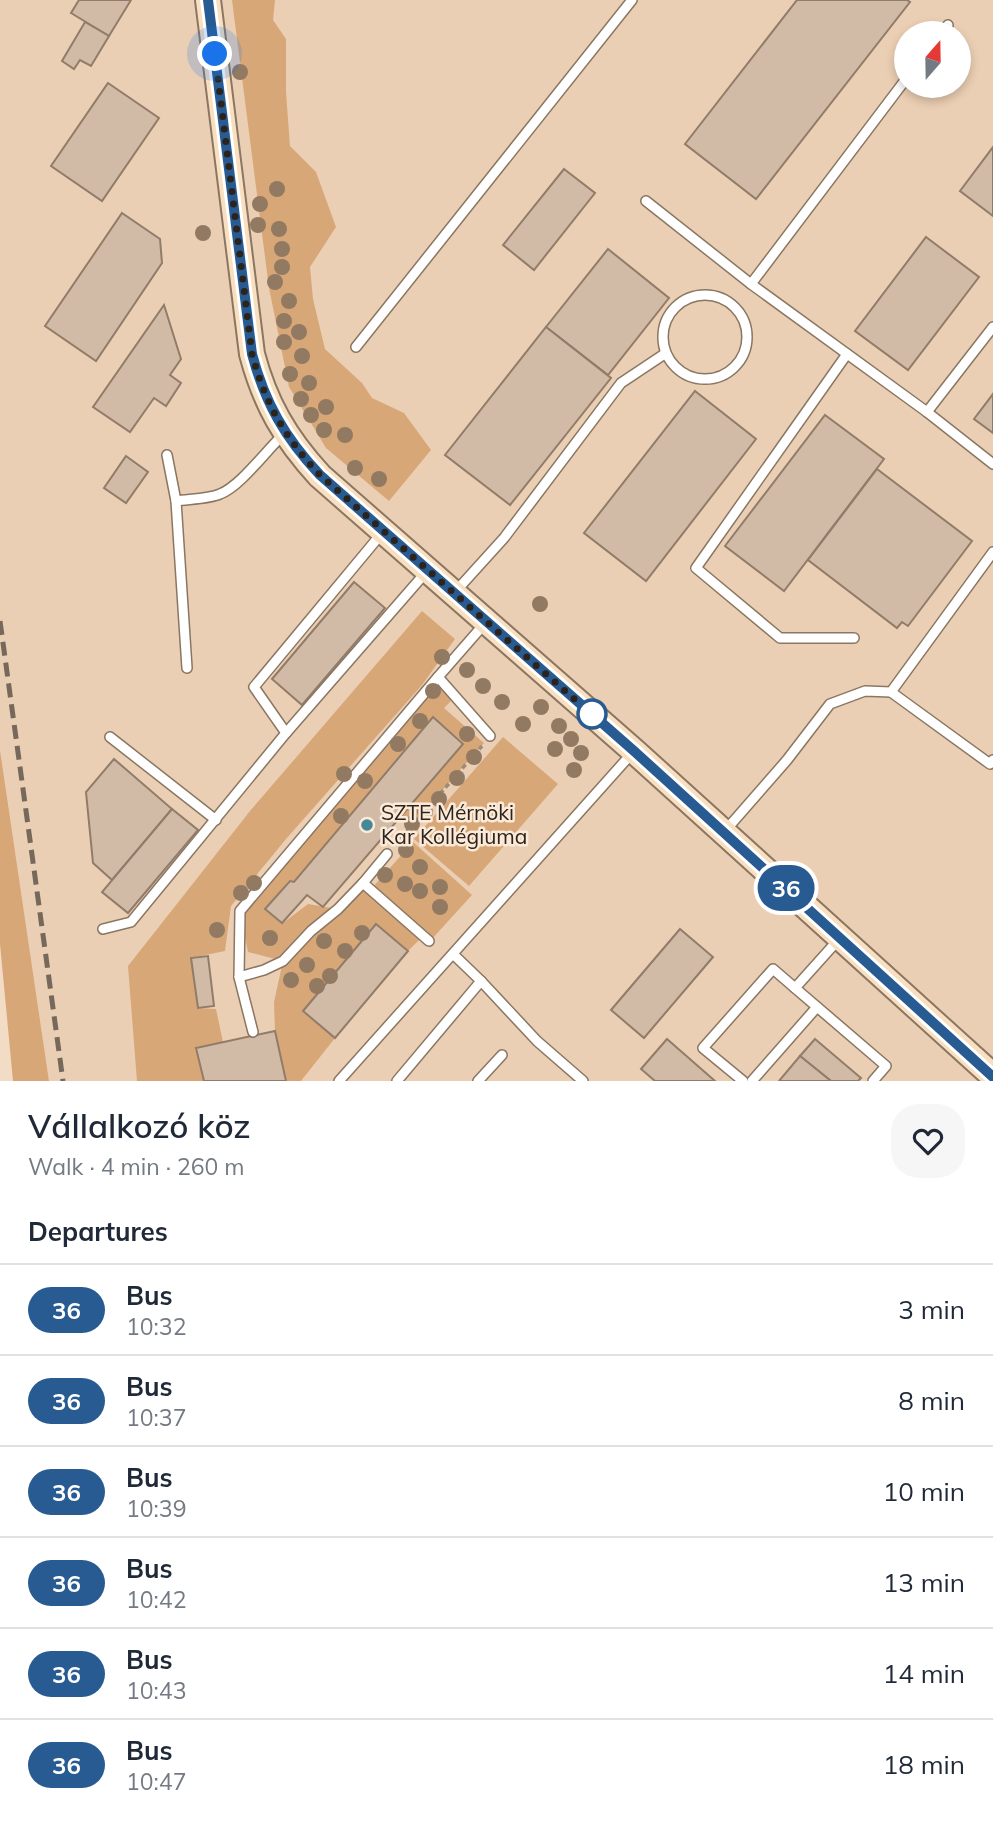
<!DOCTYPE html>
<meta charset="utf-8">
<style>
body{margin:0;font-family:Mulish,sans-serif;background:#f6f6f7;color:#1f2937;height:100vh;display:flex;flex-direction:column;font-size:26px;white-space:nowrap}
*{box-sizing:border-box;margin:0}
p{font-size:23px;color:#747a83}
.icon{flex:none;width:38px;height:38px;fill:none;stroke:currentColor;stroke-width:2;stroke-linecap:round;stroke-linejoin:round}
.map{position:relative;height:1081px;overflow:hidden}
.panel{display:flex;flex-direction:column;background:#fff;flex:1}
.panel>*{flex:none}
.badge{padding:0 14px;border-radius:23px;font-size:24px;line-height:46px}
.needle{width:46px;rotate:20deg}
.tools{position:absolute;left:894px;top:21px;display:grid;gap:14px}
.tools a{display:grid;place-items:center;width:77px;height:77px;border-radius:50%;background:#fff;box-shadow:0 4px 10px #0003;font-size:35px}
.you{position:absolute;width:35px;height:35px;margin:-18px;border:5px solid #fff;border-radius:50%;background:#1a73e8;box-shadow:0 0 0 10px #1a73e833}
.map>.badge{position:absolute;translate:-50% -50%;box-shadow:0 0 0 4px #fff}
h2{padding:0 28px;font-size:26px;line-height:63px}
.round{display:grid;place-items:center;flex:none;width:74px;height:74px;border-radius:28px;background:#f6f6f7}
.headline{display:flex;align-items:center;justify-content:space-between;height:119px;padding:0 28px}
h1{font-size:33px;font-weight:600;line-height:52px}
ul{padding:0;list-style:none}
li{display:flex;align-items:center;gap:21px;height:91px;padding:0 28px;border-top:2px solid #e0e1e3}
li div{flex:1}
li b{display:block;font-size:26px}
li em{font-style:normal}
li .badge{min-width:77px;font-weight:700;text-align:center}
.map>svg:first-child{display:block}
</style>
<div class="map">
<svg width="993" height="1081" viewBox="0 0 993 1081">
<rect width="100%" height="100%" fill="#f3dcc6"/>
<path fill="#ebcfb4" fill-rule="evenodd" d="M0 0H993V1081H49L0 750ZM906 33H959V86H906Z"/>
<g fill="#d8a778">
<polygon points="232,0 275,0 273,20 286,39 286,92 290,146 316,172 336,227 310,267 313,299 325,349 362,383 372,398 404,413 431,450 389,501 326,448 289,387 269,288"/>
<polygon points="422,611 455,639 422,685 286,839 231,906 225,951 191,958 198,1008 216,1009 223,1042 204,1081 137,1081 128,966 250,811"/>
<polygon points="438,677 451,701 444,708 484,743 411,826 400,818 294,882 289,881 266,909 283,923 308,904 337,909 363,883 423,936 408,951 375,925 303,1011 335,1038 301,1081 286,1081 275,1031 274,1002 283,961 248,952 240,911"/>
<polygon points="503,737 558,784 469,886 414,839"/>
<polygon points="0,750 49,1081 13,1081 0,944"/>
<polygon points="413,842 472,895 431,940 372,888"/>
</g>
<g fill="#d1bba6" stroke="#917c69" stroke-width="2">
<polygon points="79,0 131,0 109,36 71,13"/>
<polygon points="797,0 907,0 910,2 756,199 685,144"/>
<polygon points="85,22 109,36 91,66 80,60 74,69 62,61"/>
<polygon points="108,83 159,118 102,201 51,166"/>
<polygon points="993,147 993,216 960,191"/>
<polygon points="564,169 595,193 534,270 503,245"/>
<polygon points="122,213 160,239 162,263 96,361 45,326"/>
<polygon points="926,237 979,277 908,370 855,331"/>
<polygon points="608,249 669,298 608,375 546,327"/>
<polygon points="164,305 181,359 170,375 181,383 166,406 154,398 130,432 93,407"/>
<polygon points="546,327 611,378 510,505 445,455"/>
<polygon points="695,391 756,439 646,581 584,533"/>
<polygon points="993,394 993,433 974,419"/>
<polygon points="825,415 884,459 784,591 725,546"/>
<polygon points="126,456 148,472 126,503 104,488"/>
<polygon points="877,469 972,541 908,626 902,622 897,628 808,560"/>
<polygon points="354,582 385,608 302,705 272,679"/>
<polygon points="433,717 463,744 323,907 307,895 282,923 265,909 290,881 294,882"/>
<polygon points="114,759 172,809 112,880 93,863 86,792"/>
<polygon points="172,809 198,830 128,913 102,892"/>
<polygon points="376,924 408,951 335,1038 303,1011"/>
<polygon points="680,929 713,957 644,1038 611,1010"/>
<polygon points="208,956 214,1006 198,1008 191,958"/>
<polygon points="275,1031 286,1081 204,1081 196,1048"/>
<polygon points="667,1039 715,1081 655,1081 641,1069"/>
<polygon points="815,1039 861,1078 858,1081 831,1081 800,1056"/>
<polygon points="800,1056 831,1081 779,1081"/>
</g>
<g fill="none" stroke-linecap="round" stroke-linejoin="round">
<defs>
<g id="lane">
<polyline points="942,33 948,25"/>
<polyline points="646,201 751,284 927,412 993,464"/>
<polyline points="751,284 906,79"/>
<circle cx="705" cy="337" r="42"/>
<polyline points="356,347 632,0"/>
<polyline points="847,354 696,568 780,638 854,638"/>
<polyline points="927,412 993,327"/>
<polyline points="167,455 176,501 187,668"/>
<path d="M176 501C189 499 209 499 220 494 241 486 267 449 285 433"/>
<polyline points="456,591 504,538 621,383 666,353"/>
<polyline points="486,622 438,677 490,736"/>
<polyline points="891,692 990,764 993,760"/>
<polyline points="286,733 427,571"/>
<polyline points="110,737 216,820"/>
<polyline points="725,831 787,760 830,704 865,691 891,692 993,552"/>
<polyline points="387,854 363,883 429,941"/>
<polyline points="363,883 338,909 311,931 283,961 264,970 239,977 240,911 438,677"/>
<polyline points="103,929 131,922 286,733 254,687 382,533"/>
<polyline points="839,939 795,988 886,1066 873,1081"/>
<polyline points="453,954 481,981 537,1041 583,1081"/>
<polyline points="239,977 253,1032"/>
<polyline points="339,1081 634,751"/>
<polyline points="397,1081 481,981"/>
<polyline points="478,1081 502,1055"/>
<polyline points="743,1081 703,1048 773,969 795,988"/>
<polyline points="752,1081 817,1007"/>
</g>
<path id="secondary" d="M208 0 252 354C265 403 285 438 320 476L634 751 993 1076"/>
</defs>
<use href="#lane" stroke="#8a7662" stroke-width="12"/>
<use href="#secondary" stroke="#8a7662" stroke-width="28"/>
<polyline stroke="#9c8c7c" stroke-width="3.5" stroke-dasharray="5 3.5" stroke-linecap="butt" points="395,845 482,746"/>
<use href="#lane" stroke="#fff" stroke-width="9"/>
<use href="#secondary" stroke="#f8dfc0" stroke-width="24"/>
<polyline stroke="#76685b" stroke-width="5" stroke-dasharray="14 7" stroke-linecap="butt" points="0,621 63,1081"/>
</g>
<g fill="#917a61">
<circle cx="240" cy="72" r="8"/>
<circle cx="277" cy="189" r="8"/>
<circle cx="260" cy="204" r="8"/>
<circle cx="258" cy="225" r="8"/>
<circle cx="279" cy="229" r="8"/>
<circle cx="203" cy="233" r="8"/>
<circle cx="282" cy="249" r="8"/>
<circle cx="282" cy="267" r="8"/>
<circle cx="275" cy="282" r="8"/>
<circle cx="289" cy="301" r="8"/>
<circle cx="284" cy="321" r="8"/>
<circle cx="299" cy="332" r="8"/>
<circle cx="284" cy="342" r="8"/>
<circle cx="302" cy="356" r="8"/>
<circle cx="290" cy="374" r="8"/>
<circle cx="309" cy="383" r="8"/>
<circle cx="301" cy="399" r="8"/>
<circle cx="326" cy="407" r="8"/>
<circle cx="311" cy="415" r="8"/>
<circle cx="324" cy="430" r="8"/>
<circle cx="345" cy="435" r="8"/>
<circle cx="355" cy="468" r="8"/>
<circle cx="379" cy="479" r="8"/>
<circle cx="540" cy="604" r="8"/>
<circle cx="442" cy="657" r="8"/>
<circle cx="467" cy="670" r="8"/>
<circle cx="483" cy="686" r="8"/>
<circle cx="433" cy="691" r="8"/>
<circle cx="502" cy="702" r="8"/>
<circle cx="541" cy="707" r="8"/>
<circle cx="420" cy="721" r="8"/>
<circle cx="523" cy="724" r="8"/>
<circle cx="559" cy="726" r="8"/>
<circle cx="467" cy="734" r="8"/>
<circle cx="571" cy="739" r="8"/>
<circle cx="398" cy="744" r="8"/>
<circle cx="555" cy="749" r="8"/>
<circle cx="581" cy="753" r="8"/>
<circle cx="474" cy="757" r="8"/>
<circle cx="574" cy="770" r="8"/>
<circle cx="344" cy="774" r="8"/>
<circle cx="457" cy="778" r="8"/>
<circle cx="365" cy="781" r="8"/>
<circle cx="439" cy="799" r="8"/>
<circle cx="425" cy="812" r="8"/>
<circle cx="341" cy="816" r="8"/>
<circle cx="412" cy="824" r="8"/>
<circle cx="406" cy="850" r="8"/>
<circle cx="420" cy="867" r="8"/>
<circle cx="385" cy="875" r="8"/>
<circle cx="254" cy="883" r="8"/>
<circle cx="405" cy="884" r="8"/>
<circle cx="440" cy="887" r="8"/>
<circle cx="420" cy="891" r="8"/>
<circle cx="241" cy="893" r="8"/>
<circle cx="440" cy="907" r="8"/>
<circle cx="217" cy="930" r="8"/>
<circle cx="362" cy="933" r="8"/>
<circle cx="270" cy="938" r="8"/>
<circle cx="324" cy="941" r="8"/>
<circle cx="345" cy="951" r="8"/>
<circle cx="307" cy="965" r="8"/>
<circle cx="330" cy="976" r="8"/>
<circle cx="291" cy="980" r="8"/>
<circle cx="317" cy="986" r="8"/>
</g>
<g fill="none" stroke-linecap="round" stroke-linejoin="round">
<defs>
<path id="line" d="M208 0 252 354C265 403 285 438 320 475L634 751 993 1077"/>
</defs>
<use href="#line" stroke="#fff" stroke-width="16"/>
<use href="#line" stroke="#275b91" stroke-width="10"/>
<path stroke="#2c241c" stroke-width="7" stroke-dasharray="0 12.6" d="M215 54 252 354C265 403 285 438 320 475L597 719 592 714"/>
</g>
<circle fill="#fff" stroke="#275b91" stroke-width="3.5" cx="592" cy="714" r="14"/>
<circle fill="#458898" stroke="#fcead9" stroke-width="2.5" cx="367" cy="825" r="7"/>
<g text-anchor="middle" stroke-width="5" stroke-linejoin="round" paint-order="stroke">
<g font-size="21" fill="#2c241c" stroke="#fcead9" text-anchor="start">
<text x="381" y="820">SZTE Mérnöki<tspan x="381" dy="24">Kar Kollégiuma</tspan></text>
</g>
</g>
</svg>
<div class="tools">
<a><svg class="needle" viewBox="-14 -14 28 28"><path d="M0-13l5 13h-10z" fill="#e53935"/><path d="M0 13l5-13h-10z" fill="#747a83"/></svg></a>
</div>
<div class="you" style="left:215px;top:54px"></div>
<b class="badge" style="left:786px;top:888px;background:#275b91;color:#fff">36</b>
</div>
<section class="panel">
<div class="headline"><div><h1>Vállalkozó köz</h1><p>Walk · 4 min · 260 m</p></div><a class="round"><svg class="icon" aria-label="heart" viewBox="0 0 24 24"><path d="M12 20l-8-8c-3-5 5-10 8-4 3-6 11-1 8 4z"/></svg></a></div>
<h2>Departures</h2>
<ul>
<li><span class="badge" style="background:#275b91;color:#fff">36</span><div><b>Bus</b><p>10:32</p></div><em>3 min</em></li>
<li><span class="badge" style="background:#275b91;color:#fff">36</span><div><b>Bus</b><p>10:37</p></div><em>8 min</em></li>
<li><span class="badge" style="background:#275b91;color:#fff">36</span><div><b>Bus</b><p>10:39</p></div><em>10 min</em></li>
<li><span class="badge" style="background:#275b91;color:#fff">36</span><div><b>Bus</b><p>10:42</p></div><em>13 min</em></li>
<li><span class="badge" style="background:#275b91;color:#fff">36</span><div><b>Bus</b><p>10:43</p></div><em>14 min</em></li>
<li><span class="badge" style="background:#275b91;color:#fff">36</span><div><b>Bus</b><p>10:47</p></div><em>18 min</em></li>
</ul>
</section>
